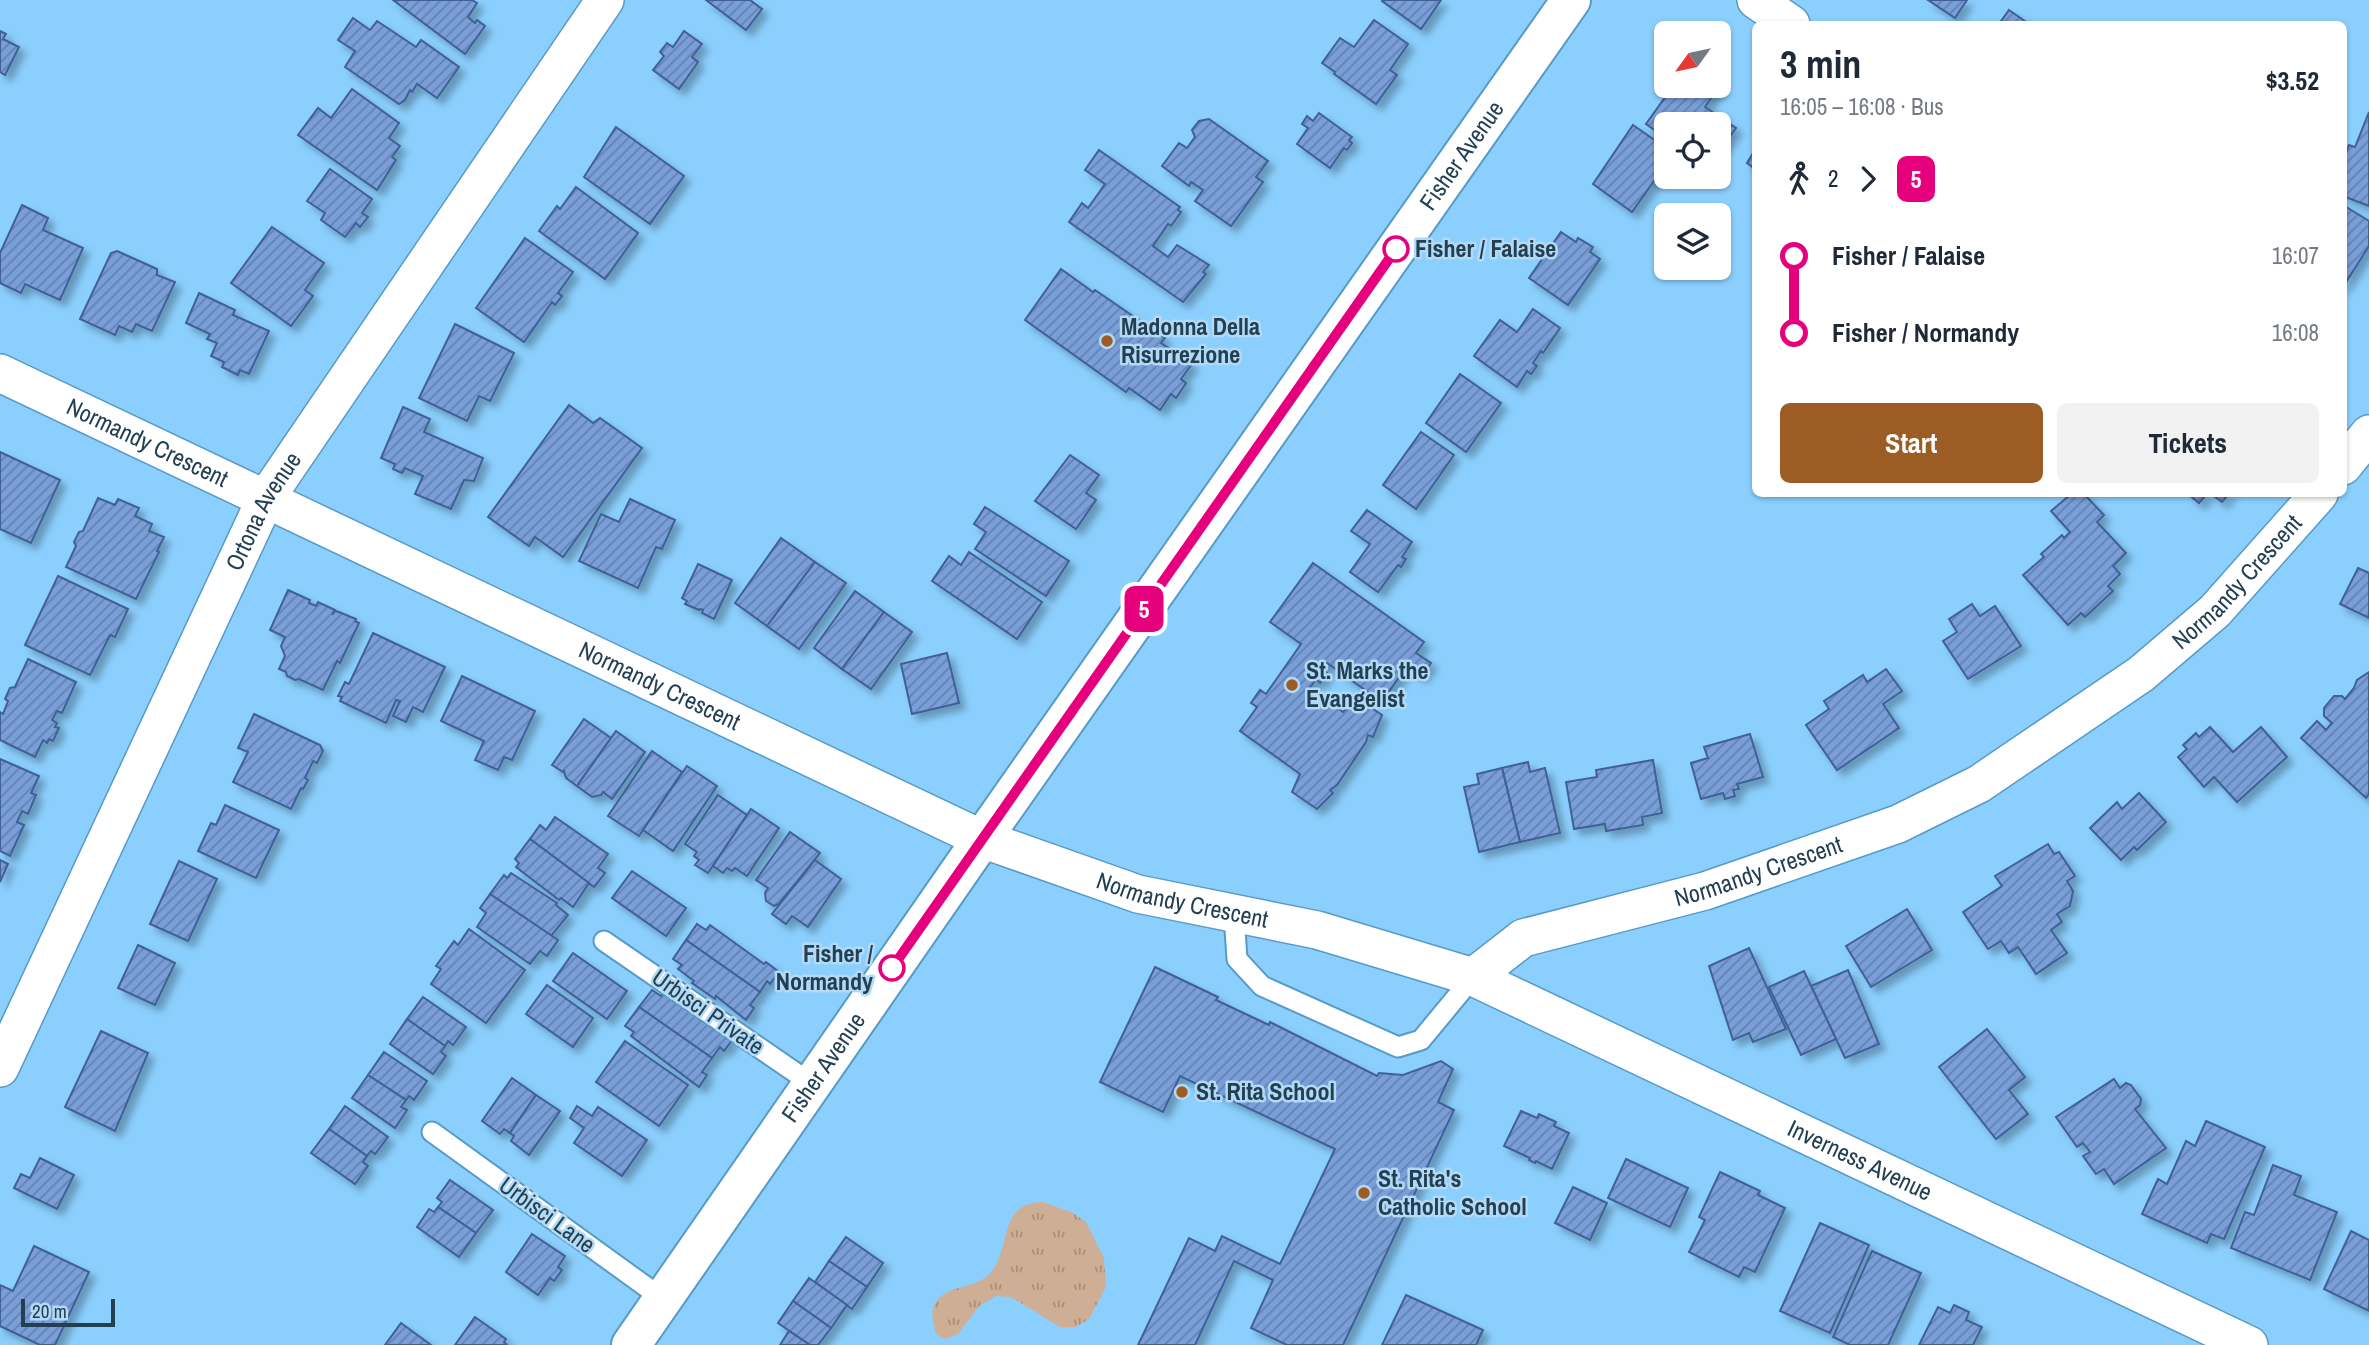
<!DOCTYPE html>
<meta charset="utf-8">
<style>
body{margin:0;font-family:"Archivo Narrow",sans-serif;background:#f2f2f3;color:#1f2937;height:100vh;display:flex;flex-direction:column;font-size:26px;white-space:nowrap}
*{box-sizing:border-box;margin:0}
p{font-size:23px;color:#747a83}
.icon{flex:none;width:38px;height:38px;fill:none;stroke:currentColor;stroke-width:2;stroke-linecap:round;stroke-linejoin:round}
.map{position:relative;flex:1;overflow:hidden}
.panel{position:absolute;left:1752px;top:21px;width:595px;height:476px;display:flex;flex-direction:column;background:#fff;border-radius:10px;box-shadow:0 2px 5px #0004}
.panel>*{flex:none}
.badge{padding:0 14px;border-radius:10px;font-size:24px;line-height:46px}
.needle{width:46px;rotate:237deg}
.buttons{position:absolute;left:1654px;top:21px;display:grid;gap:14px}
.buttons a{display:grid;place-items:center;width:77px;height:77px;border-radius:10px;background:#fff;box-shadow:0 2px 5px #0004;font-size:35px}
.scale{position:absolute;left:21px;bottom:18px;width:94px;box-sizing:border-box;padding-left:7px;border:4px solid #233f52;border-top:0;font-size:19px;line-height:24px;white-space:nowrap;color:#233f52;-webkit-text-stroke:5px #b2d9f5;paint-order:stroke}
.map>.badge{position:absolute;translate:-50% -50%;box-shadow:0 0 0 4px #fff}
.legs{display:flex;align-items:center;gap:10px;height:77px;padding:0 28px;font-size:23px}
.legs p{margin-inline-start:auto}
.overview{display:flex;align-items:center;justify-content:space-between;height:119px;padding:0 28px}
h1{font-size:38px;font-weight:700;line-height:52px}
.cta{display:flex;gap:14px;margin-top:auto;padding:14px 28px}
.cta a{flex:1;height:80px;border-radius:10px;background:#9c5d24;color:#fff;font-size:28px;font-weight:700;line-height:80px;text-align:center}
.cta a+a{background:#f2f2f3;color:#1f2937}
ul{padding:0 28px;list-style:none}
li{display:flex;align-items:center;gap:24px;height:77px;font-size:26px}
li i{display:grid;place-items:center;width:10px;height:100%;margin:0 9px;background:currentColor}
li i::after{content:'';width:18px;height:18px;margin:-9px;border:5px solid;border-radius:50%;background:#fff}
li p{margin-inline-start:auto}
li:first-child i{background:linear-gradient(#0000 50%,currentColor 0)}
li:last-child i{background:linear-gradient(currentColor 50%,#0000 0)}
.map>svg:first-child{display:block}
</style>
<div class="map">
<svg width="2369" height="1345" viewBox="0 0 2369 1345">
<defs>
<pattern id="grass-tufts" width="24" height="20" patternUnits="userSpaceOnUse" patternTransform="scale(1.75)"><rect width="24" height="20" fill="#ceae95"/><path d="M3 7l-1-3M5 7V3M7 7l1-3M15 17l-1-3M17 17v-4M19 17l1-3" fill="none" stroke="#a78f7c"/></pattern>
<pattern id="building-hatch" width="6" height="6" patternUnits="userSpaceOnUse" patternTransform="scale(1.75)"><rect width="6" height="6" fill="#799ed8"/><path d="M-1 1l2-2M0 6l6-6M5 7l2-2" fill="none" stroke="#6382b2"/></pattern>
<filter id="shadow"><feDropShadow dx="6" dy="6" stdDeviation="3.5" flood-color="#0004"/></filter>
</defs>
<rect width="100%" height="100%" fill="#8bcffe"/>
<path fill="url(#grass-tufts)" d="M1043 1202 1073 1213 1086 1222 1104 1258 1106 1287 1089 1319 1076 1327H1060L1011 1297 996 1296 979 1306 958 1334 945 1339 936 1334C934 1323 929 1311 936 1302 949 1283 978 1290 992 1271 1012 1244 998 1203 1043 1202Z"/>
<g fill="url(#building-hatch)" stroke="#3f6096" stroke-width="2" filter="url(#shadow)">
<polygon points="393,0 472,0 477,3 468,17 475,23 477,20 485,26 465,54"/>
<polygon points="706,0 750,0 762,9 746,30"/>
<polygon points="1383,0 1441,0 1421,29 1382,1"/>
<polygon points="1928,0 1967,0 1955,18"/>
<polygon points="2009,10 2029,24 1999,24"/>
<polygon points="353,18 370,30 377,21 416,47 421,40 459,67 437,98 417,84 412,92 410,90 405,100 399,104 345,67 355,51 338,40"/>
<polygon points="1374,20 1408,44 1390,70 1397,75 1376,104 1334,74 1335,72 1322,63 1340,38 1354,47"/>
<polygon points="0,31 6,34 3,39 19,47 5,75 0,72"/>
<polygon points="684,31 702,44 692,57 698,62 679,89 653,70 664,56 660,52 667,43 673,47"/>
<polygon points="1673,86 1715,86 1718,88 1705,107 1736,128 1718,153 1718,124 1666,124 1666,138 1646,124"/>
<polygon points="352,89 399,123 389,138 400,146 392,157 396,160 377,190 298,135 318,108 331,118"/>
<polygon points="2369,112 2369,206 2343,196 2343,158 2349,145 2355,147"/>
<polygon points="1319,113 1352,137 1349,140 1352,143 1347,150 1344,148 1330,168 1297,144 1308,128 1302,124 1307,116 1313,121"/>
<polygon points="1209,119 1268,161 1256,177 1263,182 1231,226 1195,201 1203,190 1191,182 1189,186 1162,166 1179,143 1187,148 1195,137 1192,130 1199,121"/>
<polygon points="1633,125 1666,148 1666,164 1632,212 1593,184"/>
<polygon points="616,127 684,176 650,224 584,177"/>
<polygon points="1099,150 1180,207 1178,210 1181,212 1171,226 1168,224 1153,246 1168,257 1177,245 1209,265 1203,272 1206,274 1183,302 1069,222 1082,203 1088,208 1105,184 1085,170"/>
<polygon points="1755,150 1755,169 1747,163"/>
<polygon points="330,169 372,199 362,213 368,217 360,227 356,223 345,237 321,220 325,213 307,201"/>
<polygon points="576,187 638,233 605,279 539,231 557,206 560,209"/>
<polygon points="22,205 48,218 43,230 83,248 60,300 25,284 21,293 0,283 0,253"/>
<polygon points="2343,205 2369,221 2369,246 2343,287"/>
<polygon points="272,227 324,263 305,290 313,296 291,326 231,283"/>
<polygon points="1561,232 1576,242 1578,238 1593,247 1590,252 1600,259 1568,305 1529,278"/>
<polygon points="525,238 573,272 558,293 562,296 555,305 552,302 524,342 476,308"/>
<polygon points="117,251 157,269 157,275 175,282 152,331 136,324 132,332 119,326 115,335 80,319 111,253"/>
<polygon points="1061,269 1093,292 1095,290 1165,338 1161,343 1192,364 1181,379 1186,383 1176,398 1171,394 1160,410 1129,388 1126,392 1025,320"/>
<polygon points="199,293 235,310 233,315 269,331 249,374 240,370 238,375 222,367 224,362 211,356 217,343 207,339 210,334 186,323"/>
<polygon points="1533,309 1560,328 1543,353 1541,351 1533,363 1537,366 1531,374 1527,371 1517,387 1474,356 1500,320 1517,332"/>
<polygon points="455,324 514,353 490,401 479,396 467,421 419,398"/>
<polygon points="1460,374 1501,403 1466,452 1426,423"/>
<polygon points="569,405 593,423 600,418 642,448 563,557 535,537 529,546 488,517"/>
<polygon points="403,407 430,419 424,432 483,458 474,481 464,480 451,509 415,494 423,476 405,468 402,473 393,469 395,464 381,458"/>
<polygon points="1421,432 1454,455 1416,509 1383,485"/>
<polygon points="0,452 60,480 31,543 0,529"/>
<polygon points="1070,455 1099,475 1086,493 1096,500 1076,529 1035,501"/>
<polygon points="2071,494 2084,494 2104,515 2097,522 2126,553 2113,566 2120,574 2108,586 2113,591 2085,617 2081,613 2068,625 2023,575 2044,557 2041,554 2062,535 2064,538 2070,532 2051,511"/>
<polygon points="2188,494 2207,494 2199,503"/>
<polygon points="2211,494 2229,494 2222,502"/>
<polygon points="98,498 115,505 118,499 139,508 135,516 152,524 149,531 164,537 157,551 159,552 136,599 66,567 76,546 74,542 79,532 83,531"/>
<polygon points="630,499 675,520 662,549 656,547 638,588 579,561 601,514 619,522"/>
<polygon points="985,507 1069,561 1046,596 975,549 986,532 974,524"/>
<polygon points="1367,510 1412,542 1402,557 1406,559 1401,567 1398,565 1378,592 1350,572 1370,544 1351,531"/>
<polygon points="781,538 815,562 767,626 735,603"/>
<polygon points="969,552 1042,602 1017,639 932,581 949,556 961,565"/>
<polygon points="815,562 846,583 799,649 767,626"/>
<polygon points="1313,563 1424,642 1416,653 1431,663 1421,677 1406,667 1382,702 1327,663 1323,669 1327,673 1320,683 1316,679 1310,688 1343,712 1357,698 1382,715 1373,737 1368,735 1366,742 1337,785 1330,790 1333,793 1317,809 1292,792 1300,774 1240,731 1257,707 1251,703 1260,690 1266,694 1301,644 1270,622"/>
<polygon points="698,564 732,580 714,619 702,613 703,610 700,609 699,610 685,604 687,601 682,598"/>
<polygon points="2358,568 2369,573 2369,618 2340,604"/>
<polygon points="58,576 128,609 115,637 110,635 90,675 25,645"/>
<polygon points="288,590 310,600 309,603 316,606 318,602 335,610 332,615 335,611 339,612 356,619 355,621 359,623 340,663 337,661 323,690 299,679 295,680 287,676 286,672 279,669 285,656 281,646 285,637 270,630"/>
<polygon points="855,591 884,612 842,669 814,648"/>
<polygon points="1972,604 1980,616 1995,606 2021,646 1968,679 1943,641 1957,632 1949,619"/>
<polygon points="884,612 912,632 871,689 842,669"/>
<polygon points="373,633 445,667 423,712 413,707 406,722 393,716 400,701 396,700 386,723 340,701 342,697 338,696 345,682 349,684"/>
<polygon points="947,653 959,703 912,714 901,664"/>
<polygon points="28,659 76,682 62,713 57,711 52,720 57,723 55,727 59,728 53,741 49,739 47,743 43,740 35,757 0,740 0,712 3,714 8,701 5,699 10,688 15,687"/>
<polygon points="1886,669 1902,691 1883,704 1899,728 1837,770 1806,725 1829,709 1824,701 1863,675 1867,682"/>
<polygon points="2369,672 2369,794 2366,798 2301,738 2317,721 2326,730 2332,723 2324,716 2324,708 2334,696 2342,696 2345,699 2354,688 2357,680"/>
<polygon points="462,676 535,711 512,760 504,757 498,770 475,760 484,741 441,721"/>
<polygon points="254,714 320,745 323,751 317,763 313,761 305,778 308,780 303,789 301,788 291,809 233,782 248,752 238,748"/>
<polygon points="584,719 611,738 577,786 566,778 564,771 563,772 552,765"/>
<polygon points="2210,727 2233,752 2261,727 2287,757 2237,802 2214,777 2204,787 2178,757 2187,749 2183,745 2196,733 2199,737"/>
<polygon points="616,731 645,752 612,799 603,792 601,795 592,797 577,786"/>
<polygon points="1750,734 1763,777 1737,784 1739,789 1733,790 1735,796 1725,799 1723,793 1701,799 1691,763 1708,758 1704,747"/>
<polygon points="652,751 682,772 639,836 608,816"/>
<polygon points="0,759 39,776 31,793 36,795 28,814 22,811 17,822 24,825 10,856 0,851"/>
<polygon points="1653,760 1662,813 1642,817 1643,825 1606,831 1605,824 1574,829 1566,782 1597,777 1596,770"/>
<polygon points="1528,762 1530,772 1545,768 1560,833 1520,842 1502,768"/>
<polygon points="687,766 717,786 673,851 643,830"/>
<polygon points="1502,768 1520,842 1479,852 1464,787 1479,784 1477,774"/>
<polygon points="2139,793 2166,822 2137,850 2134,847 2121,860 2090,828 2117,802 2122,809"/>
<polygon points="718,795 747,815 708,873 695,865 699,860 694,856 697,852 685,844"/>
<polygon points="225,805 279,830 256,878 198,851 211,823 216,825"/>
<polygon points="751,809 779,828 747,876 735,868 732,871 727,868 723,873 713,866"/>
<polygon points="555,817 608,854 598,868 605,873 594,887 530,839 540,825 546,830"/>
<polygon points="790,832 820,853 779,904 774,906 766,901 765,893 768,888 756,880"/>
<polygon points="530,839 589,883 573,907 561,898 559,900 516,867 519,863 515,859"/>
<polygon points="2048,844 2054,854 2059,852 2075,876 2067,881 2073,891 2070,906 2057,914 2062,922 2051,930 2067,953 2036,974 2018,947 2009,953 2001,941 1988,949 1963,912 2002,886 1995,876"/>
<polygon points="0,860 8,864 0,882"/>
<polygon points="815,860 841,879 808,927 792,916 786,924 772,914"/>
<polygon points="179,861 217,879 188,941 150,924"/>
<polygon points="632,871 686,908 666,936 612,898"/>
<polygon points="511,873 557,903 556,905 568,915 551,936 490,894 504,875 507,878"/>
<polygon points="490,894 558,940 547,956 540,951 530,964 477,927 486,913 480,908"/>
<polygon points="1907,909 1932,950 1871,987 1846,946"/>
<polygon points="697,924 706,930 710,925 764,964 766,962 779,972 770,984 767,981 760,992 686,940"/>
<polygon points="469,929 525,970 486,1023 431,984 441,969 436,966 454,941 458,945"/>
<polygon points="686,940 760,992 750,1005 754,1008 746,1020 716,996 715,999 692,983 694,981 678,969 682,965 673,959"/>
<polygon points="138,945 175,963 155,1005 118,988"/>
<polygon points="1749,948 1786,1029 1753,1042 1749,1033 1733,1040 1709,966"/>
<polygon points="573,953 627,991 607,1019 553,981"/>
<polygon points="1155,967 1218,997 1216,1000 1269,1025 1270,1022 1377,1076 1379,1073 1403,1075 1441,1061 1453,1069 1438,1102 1454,1110 1343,1345 1287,1345 1251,1328 1273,1280 1234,1261 1195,1345 1138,1345 1189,1238 1215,1251 1222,1236 1280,1264 1335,1149 1180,1076 1163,1112 1100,1082"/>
<polygon points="1848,970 1879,1044 1845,1058 1811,986"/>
<polygon points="1804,971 1836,1039 1801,1055 1769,987"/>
<polygon points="547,985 593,1018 573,1047 526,1014"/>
<polygon points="652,990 661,996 664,992 733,1039 724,1051 720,1047 712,1058 639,1007"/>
<polygon points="423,997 466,1027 453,1045 448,1041 445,1046 407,1019"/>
<polygon points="639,1007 712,1058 702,1072 707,1075 699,1087 631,1036 634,1032 625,1026"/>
<polygon points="407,1019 445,1046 441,1052 446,1056 433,1074 390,1044"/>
<polygon points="1987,1029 2025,1077 2009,1090 2028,1114 1996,1139 1939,1067"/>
<polygon points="101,1031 148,1053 115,1131 65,1107"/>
<polygon points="625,1041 688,1085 659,1126 596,1082"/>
<polygon points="384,1052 427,1081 414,1100 409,1096 406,1100 368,1075"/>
<polygon points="368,1075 406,1100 401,1107 407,1110 395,1128 352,1098"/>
<polygon points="512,1078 536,1095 510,1133 504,1129 500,1134 482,1121"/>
<polygon points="2114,1079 2120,1088 2126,1083 2131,1085 2141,1099 2140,1105 2135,1109 2166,1148 2114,1184 2104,1169 2096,1174 2083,1156 2090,1152 2083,1143 2077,1147 2056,1117"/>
<polygon points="536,1095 560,1111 529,1155 511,1141 514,1136 510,1133"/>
<polygon points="345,1106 388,1137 375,1154 371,1151 367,1156 329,1129"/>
<polygon points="577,1106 592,1116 598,1107 647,1140 622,1176 574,1143 584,1128 570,1118"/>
<polygon points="1521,1111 1537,1118 1539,1114 1556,1122 1554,1126 1569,1133 1552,1169 1536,1161 1535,1163 1529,1160 1530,1158 1504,1146"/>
<polygon points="2206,1121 2265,1147 2224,1239 2211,1234 2207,1243 2142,1214 2158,1179 2167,1184 2186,1141 2195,1146"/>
<polygon points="329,1129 367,1156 363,1162 368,1166 355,1184 311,1153"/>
<polygon points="40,1158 74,1175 57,1209 14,1188 21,1174 30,1178"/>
<polygon points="1626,1159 1688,1188 1670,1227 1608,1198"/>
<polygon points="2273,1165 2301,1176 2294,1195 2337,1212 2310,1280 2231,1248 2245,1212 2254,1215"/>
<polygon points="1720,1172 1760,1191 1758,1195 1785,1208 1755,1272 1744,1267 1739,1277 1689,1252 1705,1220 1699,1217"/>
<polygon points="450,1180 493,1210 476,1233 438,1207 442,1202 437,1198"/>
<polygon points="1573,1187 1607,1203 1590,1240 1555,1223"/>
<polygon points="438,1207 476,1233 459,1257 417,1227 429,1209 434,1212"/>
<polygon points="1820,1223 1869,1245 1830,1333 1780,1311"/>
<polygon points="2351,1231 2369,1240 2369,1311 2324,1289"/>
<polygon points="532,1234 565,1256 558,1267 562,1270 554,1281 550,1278 538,1295 506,1272"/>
<polygon points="846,1237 883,1263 867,1287 829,1261"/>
<polygon points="34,1246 89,1272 55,1345 40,1345 0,1326 0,1285 13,1291"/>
<polygon points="1872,1251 1921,1273 1888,1345 1850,1345 1833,1337"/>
<polygon points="829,1261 867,1287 852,1309 815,1282"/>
<polygon points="809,1278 847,1305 831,1328 793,1301"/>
<polygon points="1406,1295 1483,1330 1476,1345 1382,1345"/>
<polygon points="793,1301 831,1328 818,1345 810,1345 778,1323"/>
<polygon points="1954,1305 1969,1312 1966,1320 1982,1327 1973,1345 1919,1345 1938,1307 1950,1313"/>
<polygon points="475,1317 506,1339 504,1342 507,1345 455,1345"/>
<polygon points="401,1323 431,1345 385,1345"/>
<polygon points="789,1331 810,1345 780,1345"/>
</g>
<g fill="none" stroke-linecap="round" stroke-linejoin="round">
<defs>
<g id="service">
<polyline points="1234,915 1237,959 1262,986 1398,1047 1421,1040 1473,977"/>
<polyline points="604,941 812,1084"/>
<polyline points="432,1132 663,1299"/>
</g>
<g id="minor">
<polyline points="1756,0 1791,24"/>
<path id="s1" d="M0 373 982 839 1138 894 1317 930 1473 977 2249 1345"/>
<polyline points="2343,466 2369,434"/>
<path id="s2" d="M1473 977 1523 938 1705 891 1898 824 1979 784 2141 674 2215 611 2319 494"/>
<path id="s3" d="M0 1068 266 498 605 0"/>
</g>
<g id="secondary">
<path id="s4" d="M631 1345 982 839 1571 0"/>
</g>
</defs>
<use href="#service" stroke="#579ac6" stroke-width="23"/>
<use href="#minor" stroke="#579ac6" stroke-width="40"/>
<use href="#secondary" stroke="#579ac6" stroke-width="42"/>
<use href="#service" stroke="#fff" stroke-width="19"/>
<use href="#minor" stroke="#fff" stroke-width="37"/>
<use href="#secondary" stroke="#fff" stroke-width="38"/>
</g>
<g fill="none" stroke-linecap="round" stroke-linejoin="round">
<defs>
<polyline id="line-1" points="892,968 1396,249"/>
</defs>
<use href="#line-1" stroke="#fff" stroke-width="16"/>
<use href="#line-1" stroke="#e6007e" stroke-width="10"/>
</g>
<g fill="#fff" stroke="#e6007e" stroke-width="3.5">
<circle cx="1396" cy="249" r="12"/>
<circle cx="892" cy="968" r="12"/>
</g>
<g fill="#9c5d24" stroke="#b2d9f5" stroke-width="2.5">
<circle cx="1107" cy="341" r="7"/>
<circle cx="1292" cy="685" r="7"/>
<circle cx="1182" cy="1092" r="7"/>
<circle cx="1364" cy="1193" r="7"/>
</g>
<g text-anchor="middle" stroke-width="5" stroke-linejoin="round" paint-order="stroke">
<g font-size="24" fill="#233f52" stroke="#b2d9f5">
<text dy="8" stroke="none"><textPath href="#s4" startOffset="1451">Fisher Avenue</textPath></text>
<text dy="8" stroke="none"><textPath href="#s1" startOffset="163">Normandy Crescent</textPath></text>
<text dy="8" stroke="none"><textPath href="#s3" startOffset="616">Ortona Avenue</textPath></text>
<text dy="8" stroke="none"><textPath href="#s2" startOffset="875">Normandy Crescent</textPath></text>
<text dy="8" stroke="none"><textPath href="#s1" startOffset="730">Normandy Crescent</textPath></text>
<text dy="8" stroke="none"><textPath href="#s2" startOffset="308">Normandy Crescent</textPath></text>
<text dy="8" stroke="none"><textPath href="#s1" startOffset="1297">Normandy Crescent</textPath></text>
<text transform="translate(708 1012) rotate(35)" y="8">Urbisci Private</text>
<text dy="8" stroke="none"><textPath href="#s4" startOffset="338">Fisher Avenue</textPath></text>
<text dy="8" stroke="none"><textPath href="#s1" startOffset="2026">Inverness Avenue</textPath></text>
<text transform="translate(547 1215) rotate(36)" y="8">Urbisci Lane</text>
</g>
<g font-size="24" font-weight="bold" fill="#233f52" stroke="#b2d9f5" text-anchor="start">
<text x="1415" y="257">Fisher / Falaise</text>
<text x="873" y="962" text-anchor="end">Fisher /<tspan x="873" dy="28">Normandy</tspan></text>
</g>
<g font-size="24" font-weight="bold" fill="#233f52" stroke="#b2d9f5" text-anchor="start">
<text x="1121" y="335">Madonna Della<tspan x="1121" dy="28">Risurrezione</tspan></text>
<text x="1306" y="679">St. Marks the<tspan x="1306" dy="28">Evangelist</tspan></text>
<text x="1196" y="1100">St. Rita School</text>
<text x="1378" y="1187">St. Rita's<tspan x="1378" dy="28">Catholic School</tspan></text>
</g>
</g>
</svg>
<div class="buttons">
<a><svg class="needle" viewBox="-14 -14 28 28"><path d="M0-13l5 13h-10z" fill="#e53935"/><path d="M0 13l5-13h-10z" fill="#747a83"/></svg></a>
<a><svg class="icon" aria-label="locate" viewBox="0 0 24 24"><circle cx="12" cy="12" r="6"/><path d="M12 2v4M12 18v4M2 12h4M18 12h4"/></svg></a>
<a><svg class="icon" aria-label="layers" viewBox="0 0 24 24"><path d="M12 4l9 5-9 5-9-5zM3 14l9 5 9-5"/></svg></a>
</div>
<div class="scale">20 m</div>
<b class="badge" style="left:1144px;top:609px;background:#e6007e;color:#fff">5</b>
<section class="panel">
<div class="overview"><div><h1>3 min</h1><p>16:05 – 16:08 · Bus</p></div><b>$3.52</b></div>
<div class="legs"><svg class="icon" aria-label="walk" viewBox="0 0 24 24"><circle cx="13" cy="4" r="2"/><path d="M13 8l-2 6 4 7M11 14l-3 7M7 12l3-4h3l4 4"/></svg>2<svg class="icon" aria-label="forward" viewBox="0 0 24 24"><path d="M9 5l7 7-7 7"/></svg><b class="badge" style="background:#e6007e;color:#fff">5</b></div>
<ul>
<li><i style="color:#e6007e"></i><b>Fisher / Falaise</b><p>16:07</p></li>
<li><i style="color:#e6007e"></i><b>Fisher / Normandy</b><p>16:08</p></li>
</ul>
<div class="cta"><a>Start</a><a>Tickets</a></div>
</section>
</div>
